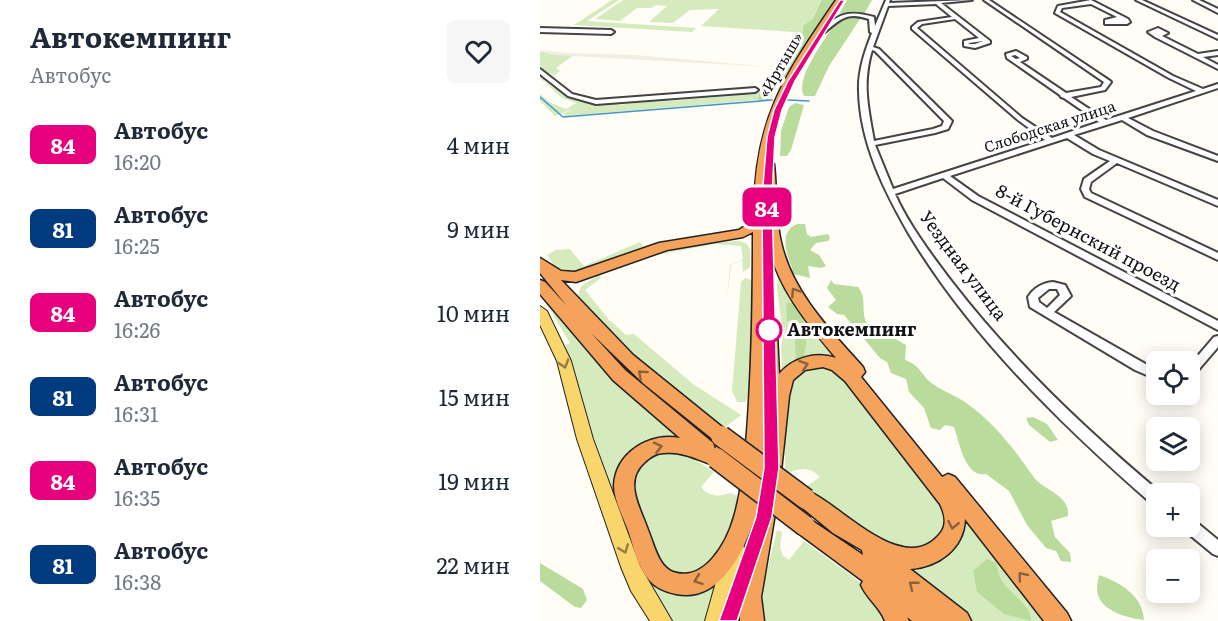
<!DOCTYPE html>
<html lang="ru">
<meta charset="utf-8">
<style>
body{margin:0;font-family:Literata,serif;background:#f6f6f7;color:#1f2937;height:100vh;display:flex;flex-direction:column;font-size:22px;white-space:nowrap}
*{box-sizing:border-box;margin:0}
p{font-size:20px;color:#747a83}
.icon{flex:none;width:33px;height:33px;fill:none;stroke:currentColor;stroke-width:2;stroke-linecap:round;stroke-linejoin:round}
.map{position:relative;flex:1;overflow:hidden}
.details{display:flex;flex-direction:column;background:#fff;width:540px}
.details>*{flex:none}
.badge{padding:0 12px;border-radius:9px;font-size:21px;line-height:39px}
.fabs{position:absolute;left:606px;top:351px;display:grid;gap:12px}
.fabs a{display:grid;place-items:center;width:54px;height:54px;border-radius:9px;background:#fff;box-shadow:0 3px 15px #0003;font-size:30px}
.map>.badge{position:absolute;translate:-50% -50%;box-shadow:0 0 0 3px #fff}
.round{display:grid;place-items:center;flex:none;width:63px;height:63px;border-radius:9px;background:#f6f6f7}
.overview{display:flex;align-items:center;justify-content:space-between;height:102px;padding:0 30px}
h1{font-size:28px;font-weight:700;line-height:45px}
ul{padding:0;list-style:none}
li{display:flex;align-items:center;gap:18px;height:84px;padding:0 30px}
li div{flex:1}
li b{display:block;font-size:22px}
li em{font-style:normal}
li .badge{min-width:66px;font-weight:700;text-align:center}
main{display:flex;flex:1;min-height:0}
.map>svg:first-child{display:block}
</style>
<main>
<section class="details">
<div class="overview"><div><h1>Автокемпинг</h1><p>Автобус</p></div><a class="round"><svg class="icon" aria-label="heart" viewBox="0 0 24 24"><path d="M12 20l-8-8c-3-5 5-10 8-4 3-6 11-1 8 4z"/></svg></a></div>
<ul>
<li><span class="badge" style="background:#e6007e;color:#fff">84</span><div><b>Автобус</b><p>16:20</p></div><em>4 мин</em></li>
<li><span class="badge" style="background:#003b80;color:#fff">81</span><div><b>Автобус</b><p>16:25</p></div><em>9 мин</em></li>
<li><span class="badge" style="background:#e6007e;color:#fff">84</span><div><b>Автобус</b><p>16:26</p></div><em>10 мин</em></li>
<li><span class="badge" style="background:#003b80;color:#fff">81</span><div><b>Автобус</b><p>16:31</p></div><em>15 мин</em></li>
<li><span class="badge" style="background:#e6007e;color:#fff">84</span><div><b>Автобус</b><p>16:35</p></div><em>19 мин</em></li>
<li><span class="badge" style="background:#003b80;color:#fff">81</span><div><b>Автобус</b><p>16:38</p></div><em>22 мин</em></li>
</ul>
</section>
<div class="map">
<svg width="678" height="621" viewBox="0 0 678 621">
<rect width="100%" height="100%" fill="#fffdf5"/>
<g fill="#d5ebbd">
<polygon points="72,0 79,0 47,21 156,28 152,32 34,25"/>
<polygon points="83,0 295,0 265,43 255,43 255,32 161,26 179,9 150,10 133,23 109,22 127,6 116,5 111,8 97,8 80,21 55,19"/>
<polygon points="0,51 16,55 35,54 16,68 20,71 14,76 10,73 10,76 0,66"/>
<path d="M0 78 6 79 4 81C29 100 47 105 79 103V105L128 99 130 101 190 96 192 93H219L218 100 26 116 23 114 33 109 15 116 0 101V94L11 103 26 109 36 103 22 98Z"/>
<path d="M199 241C214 244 210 255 210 267L203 272 202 260 191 265 187 300 190 265 203 259 201 246 175 244 110 256 161 244Z"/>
<polygon points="100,242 103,246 101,247 43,273 18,272 7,255 16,250 30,249 44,266"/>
<polygon points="238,270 308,365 242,369 241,347 245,328 242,327 237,288"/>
<polygon points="59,275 61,278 45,290 68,319 86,335 94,334 153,384 201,415 184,428 156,410 97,359 38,296 41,286"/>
<polygon points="205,278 212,280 211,392 205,402 197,402 192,391 201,282"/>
<polygon points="0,293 19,318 70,375 143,441 87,462 113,580 181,574 168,621 129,621 107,590 46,424 25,345 30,343"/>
<path d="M293 366 399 493 409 527 383 551 338 542 267 486 280 477C270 467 261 467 249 473L245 470C246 443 240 383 265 369 272 365 285 367 293 366Z"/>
<path d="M113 452 146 453 174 472 161 487C169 497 179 497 190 493L198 496 187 547 163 575 125 574 91 497 90 476Z"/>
<polygon points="421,513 513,621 432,621 362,565 369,565"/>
<polygon points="237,530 242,532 240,547 243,556 249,560 264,541 324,585 350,621 221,621 225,579"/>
</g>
<g fill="#b9dc9c">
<polygon points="282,0 296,0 231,97 226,101 218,100 219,93 240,68 261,35 259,33 263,31 263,26 273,19"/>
<polygon points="307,0 332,0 324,14 299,14"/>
<path d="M299 18 320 19 289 66 275 96H264C254 78 288 35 299 18Z"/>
<polygon points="255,103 264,105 251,150 247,156 240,156 241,131 249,107"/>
<path d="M257 224H265L267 234 271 237 288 234 290 238 288 241 276 243 270 250 279 255 286 266 281 268 268 266 270 278 254 274C249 258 236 233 257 224Z"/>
<path d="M291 280 294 284 318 287C327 298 321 310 326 322L366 345 365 360C380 366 379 371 389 381 400 391 417 395 429 405 456 425 474 449 493 476 503 491 530 494 528 516L511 521 515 537 530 553 531 562 521 561 516 551 506 548 487 525 469 491 446 474C425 478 420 444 414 427L405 425 400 430 391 428 384 408 369 392 366 379 351 373 347 362 340 358 304 315 297 314 288 307 296 300 287 288Z"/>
<path d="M248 302 260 305C264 321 270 342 263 358L256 360 254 321H247L246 307Z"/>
<polygon points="493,417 507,424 518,440 510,442 489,425 486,418"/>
<path d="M447 559 456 563C458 569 459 578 463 582 471 595 491 604 491 621L464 614 437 592 433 571Z"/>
<polygon points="0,563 43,589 47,600 41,608 35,607 0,581"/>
<path d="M559 575C580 582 603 596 604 620 589 618 563 612 558 595 556 589 558 581 559 575Z"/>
</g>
<polygon fill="#f1ede2" points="0,50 26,53 95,55 234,67 16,55"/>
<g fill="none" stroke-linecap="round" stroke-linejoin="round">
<g stroke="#3f96cf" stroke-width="1.5">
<polyline points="0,97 23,117 232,100"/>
<polyline points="248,100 269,101"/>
</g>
<defs>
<g id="minor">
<path d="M346 0H350L349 3 432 0 401 3 450 41V43L435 48 424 46V41L439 38 415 19 382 24 377 28 482 118 512 138 559 122 524 98 521 97 520 95 467 58 466 54 476 51 487 57V59L480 62 526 93 561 87 564 82 444 0H449L570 81 571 82 565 90 531 97 566 120 656 91 629 78 515 13 518 6 551 0 588 19 590 22 587 24H565V20L577 17 551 4 522 8 520 12 633 76 663 89 678 84V88L588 118 613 131 678 156V161L607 135 582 120 534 135 559 150 678 200V206L577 163 551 182 549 189 551 193 678 253V260L545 197 541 189 544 179 570 161 553 154 527 138 410 176 438 196 678 321V330L432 200 403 178 355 194C368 224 393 257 412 282 473 361 545 429 621 493L616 494V504L611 503C521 424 431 337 369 234 344 190 320 143 319 91 318 71 325 51 332 33L330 32 329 19C308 12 301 18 285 32L280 31C299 13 309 10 334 17L335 26ZM396 4 412 17 378 22 372 27V29L478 120 505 140 353 189 335 145 395 133 408 129 412 121 339 49 333 47 348 6ZM443 41 435 44H429V43ZM332 50 335 51 404 121 402 126 393 129 334 141C328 107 322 84 332 50ZM475 55 480 58 476 59 471 56Z"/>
<polygon points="596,0 602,0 678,35 678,39"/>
<polygon points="653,0 659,0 678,9 678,13"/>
<polygon points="0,28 71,30 74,32 71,34 0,32"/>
<polygon points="618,28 628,33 622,36 658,54 678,51 678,55 663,57 678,65 678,69 615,37 608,32"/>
<polygon points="0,69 32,94 56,100 215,88 218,90 215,92 56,104 28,96 0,74"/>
<path d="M513 282 525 285 531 296 514 312 616 370V379L595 370 490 307 488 297C494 288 502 283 513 282ZM509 289H517L520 295 507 308 499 302 498 298Z"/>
<polygon points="678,336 678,347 654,375 650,376 650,365 674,337"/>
<polygon points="650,519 655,521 678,540 678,556 673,554 645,531 643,526 650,526"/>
</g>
<g id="major">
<polygon points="0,306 7,311 31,361 53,439 100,566 132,621 110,621 91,591 81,567 37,439 17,361 0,325"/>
<polygon points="195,541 202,543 205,550 201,562 207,559 214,562 217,569 198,621 165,621 185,550 188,543"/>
</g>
<path id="highway" d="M296 0H302C270 51 236 100 227 161L234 164C237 190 235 217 241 242 252 292 290 330 323 367L325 372 321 377 402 477 408 474 415 477 527 613 531 621H504L425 519C424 549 398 567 370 569L427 613 431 621H372L367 617 369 621H345C340 607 327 599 321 585L323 581 258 533 255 526 258 519 265 516 323 555 322 550 293 533 259 505 256 499 259 493 266 490C300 503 366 582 402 531 407 523 404 512 400 504L305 381 292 370 283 367 265 370 253 380 249 396 239 490 221 597 224 621H200L199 597 213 523C202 555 178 603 136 594 126 592 116 588 109 580 98 567 94 549 89 533 84 518 74 502 74 485 76 452 110 432 140 438L73 380 0 294V280L5 282 27 306 0 273V258L21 271 35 272 119 243 199 230 208 224 210 214 214 211C215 117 245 75 296 0ZM213 232C213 299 212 365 207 432 204 461 202 490 194 517 187 542 165 583 133 572 118 566 114 544 108 530 101 509 83 482 104 463 110 457 116 453 124 453 142 451 159 460 176 466L183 464 185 458 183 452 175 449 173 443 85 370 51 333 104 384 175 441 181 444 187 441 190 436 187 431 93 355 21 280 36 282 127 250 203 237ZM226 232C232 281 265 321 296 358 275 351 253 358 239 374L237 333 235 329 228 328ZM226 410 229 411 223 464Z"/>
</defs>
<use href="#minor" stroke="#444" stroke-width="4"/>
<use href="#major" stroke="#222" stroke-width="2"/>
<use href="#highway" stroke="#222" stroke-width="3"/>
<use href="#minor" fill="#fff" fill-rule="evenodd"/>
<use href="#major" fill="#f9d66b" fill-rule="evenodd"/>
<use href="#highway" fill="#f5a25d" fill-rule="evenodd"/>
<defs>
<g id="highway-bridge">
<polyline points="181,436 266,499"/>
<polyline points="176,458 265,526"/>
</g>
</defs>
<use href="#highway-bridge" stroke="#222" stroke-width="23" stroke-linecap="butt"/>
<use href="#highway-bridge" stroke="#f5a25d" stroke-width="20"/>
</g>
<defs><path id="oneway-chevron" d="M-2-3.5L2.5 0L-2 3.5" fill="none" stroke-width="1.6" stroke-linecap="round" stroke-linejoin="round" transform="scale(1.5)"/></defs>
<g stroke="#8e613b">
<use href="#oneway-chevron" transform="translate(255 292) rotate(-123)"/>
<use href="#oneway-chevron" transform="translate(264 365) rotate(-19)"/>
<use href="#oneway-chevron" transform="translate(102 374) rotate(-138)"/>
<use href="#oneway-chevron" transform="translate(118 447) rotate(-14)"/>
<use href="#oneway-chevron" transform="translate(413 525) rotate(101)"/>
<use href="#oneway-chevron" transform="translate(482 576) rotate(-129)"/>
<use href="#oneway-chevron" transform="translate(158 580) rotate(160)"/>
<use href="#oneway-chevron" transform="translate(373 585) rotate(-141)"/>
</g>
<g stroke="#917d42">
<use href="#oneway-chevron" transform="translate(24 364) rotate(73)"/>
<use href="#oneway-chevron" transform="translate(84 549) rotate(69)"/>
</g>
<polygon fill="#e6007e" stroke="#fff" stroke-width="1.5" points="300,0 305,0 255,81 242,110 235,137 232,197 239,468 232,517 197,621 179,621 216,517 224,468 222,197 227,137 234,110 248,81"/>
<circle fill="#fff" stroke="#e6007e" stroke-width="3" cx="229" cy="330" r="12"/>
<g text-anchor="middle" stroke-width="6" stroke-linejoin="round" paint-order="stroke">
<g font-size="15" fill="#111" stroke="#fff">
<text transform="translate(241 65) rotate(-60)" y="5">«Иртыш»</text>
<text transform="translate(510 127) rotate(-18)" y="5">Слободская улица</text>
</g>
<g font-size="18" fill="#111" stroke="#fff">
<text transform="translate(548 238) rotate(28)" y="6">8-й Губернский проезд</text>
<text transform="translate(423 266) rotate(53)" y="6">Уездная улица</text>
</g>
<g font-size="18" font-weight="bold" fill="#111" stroke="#fff" text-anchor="start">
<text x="247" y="336">Автокемпинг</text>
</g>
</g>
</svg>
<div class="fabs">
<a><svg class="icon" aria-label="locate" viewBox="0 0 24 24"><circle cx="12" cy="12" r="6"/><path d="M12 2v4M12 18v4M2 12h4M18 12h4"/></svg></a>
<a><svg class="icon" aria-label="layers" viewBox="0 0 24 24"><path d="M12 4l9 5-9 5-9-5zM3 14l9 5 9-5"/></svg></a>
<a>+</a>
<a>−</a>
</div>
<b class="badge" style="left:227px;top:207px;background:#e6007e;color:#fff">84</b>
</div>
</main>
